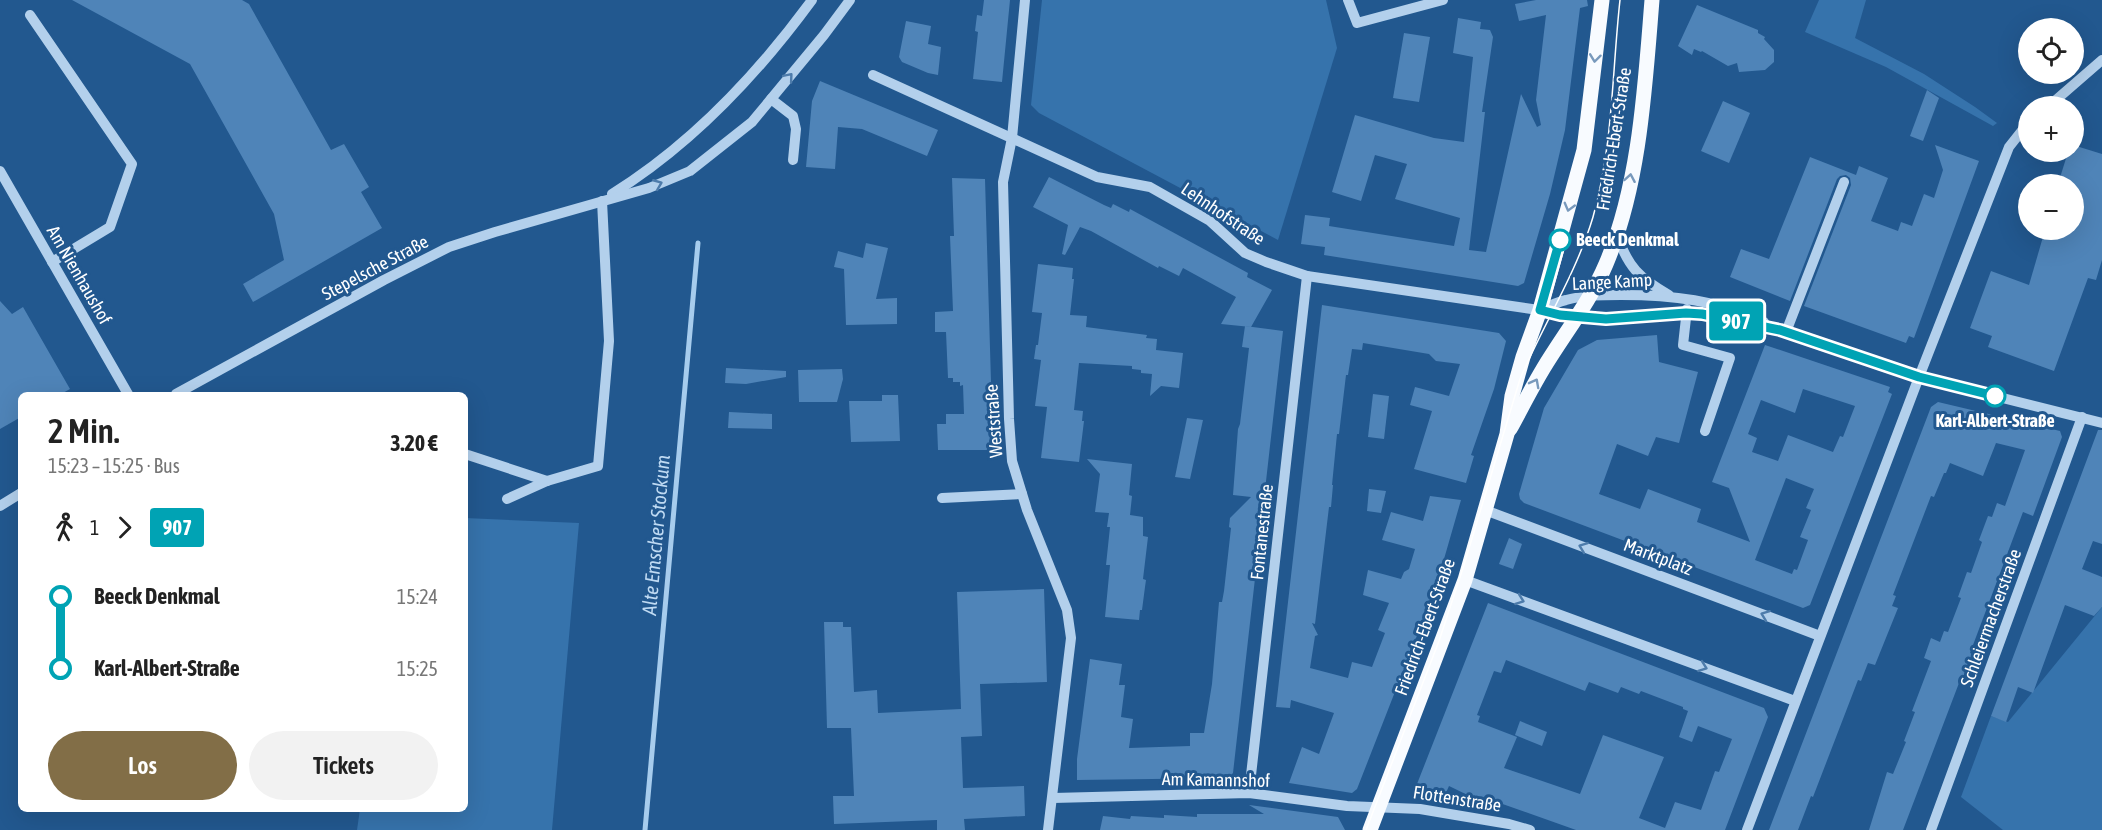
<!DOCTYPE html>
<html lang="de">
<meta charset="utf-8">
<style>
body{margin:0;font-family:"Asap Condensed",sans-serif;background:#f2f2f2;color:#222;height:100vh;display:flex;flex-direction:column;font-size:22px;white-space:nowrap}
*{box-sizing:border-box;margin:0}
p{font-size:20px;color:#767676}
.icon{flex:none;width:33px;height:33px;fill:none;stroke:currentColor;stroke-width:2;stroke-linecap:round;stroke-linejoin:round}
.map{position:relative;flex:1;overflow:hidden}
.drawer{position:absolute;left:18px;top:392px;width:450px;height:420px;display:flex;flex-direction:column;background:#fff;border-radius:9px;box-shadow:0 6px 24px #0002}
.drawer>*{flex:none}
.badge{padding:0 12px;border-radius:4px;font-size:21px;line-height:39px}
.tools{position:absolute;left:2018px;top:18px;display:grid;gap:12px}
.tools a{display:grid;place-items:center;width:66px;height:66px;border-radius:50%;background:#fff;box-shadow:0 6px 24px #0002;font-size:30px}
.map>.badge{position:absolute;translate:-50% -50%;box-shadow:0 0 0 3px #fff}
.legs{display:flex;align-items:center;gap:9px;height:66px;padding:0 30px;font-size:20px}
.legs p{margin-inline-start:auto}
.overview{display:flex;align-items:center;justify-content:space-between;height:102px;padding:0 30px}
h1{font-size:33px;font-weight:600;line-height:45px}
.cta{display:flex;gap:12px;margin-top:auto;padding:12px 30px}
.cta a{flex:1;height:69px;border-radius:36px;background:#826e47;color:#fff;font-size:24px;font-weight:600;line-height:69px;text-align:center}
.cta a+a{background:#f2f2f2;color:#222}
ul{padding:0 30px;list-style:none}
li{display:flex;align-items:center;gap:21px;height:72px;font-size:22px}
li i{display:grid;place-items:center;width:9px;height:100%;margin:0 8px;background:currentColor}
li i::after{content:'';width:15px;height:15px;margin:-8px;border:4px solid;border-radius:50%;background:#fff}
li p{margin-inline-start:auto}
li:first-child i{background:linear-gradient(#0000 50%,currentColor 0)}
li:last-child i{background:linear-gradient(currentColor 50%,#0000 0)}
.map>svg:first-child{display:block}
</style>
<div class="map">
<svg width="2102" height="830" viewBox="0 0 2102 830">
<rect width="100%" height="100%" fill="#22588f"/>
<g fill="#3673ac">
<polygon points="1042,0 1326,0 1337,48 1278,240 1039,113 1031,105"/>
<polygon points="1819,0 1866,0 1855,38 1924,74 1975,107 1997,123 1993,126 1886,67 1805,32"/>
<polygon points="465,518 579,523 552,830 357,830 360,809 465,808"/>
<polygon points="2102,607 2102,830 2003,830 1961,797 1991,716 2008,722"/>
</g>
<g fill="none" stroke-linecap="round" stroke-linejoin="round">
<polyline stroke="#a7cced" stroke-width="5" points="645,830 698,243"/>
</g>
<g fill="#4f84b8" fill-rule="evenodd">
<polygon points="72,0 242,0 249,4 331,150 344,144 369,187 361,192 382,228 253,302 243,284 284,260 274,214 190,64"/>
<polygon points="984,0 1010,0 1002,82 973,79 978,32 975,31 977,15 982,16"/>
<polygon points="1536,0 1587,0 1588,6 1580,8 1565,130 1550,194 1524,283 1518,286 1324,255 1325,247 1301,244 1305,215 1330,218 1329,226 1454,246 1460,218 1395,199 1407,164 1375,155 1361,201 1332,192 1355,115 1434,138 1464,142 1473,57 1453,53 1458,18 1481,22 1480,29 1490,30 1493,37 1482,112 1485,112 1469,250 1486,252 1521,94 1537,127 1541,125 1536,100 1546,15 1519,21 1515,4"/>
<polygon points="1697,5 1758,30 1758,33 1765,37 1764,39 1774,50 1774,62 1765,70 1739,72 1737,63 1728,66 1702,51 1701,52 1694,49 1692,55 1678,46"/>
<polygon points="906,21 931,26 928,44 941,47 938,75 928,73 902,62 899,57"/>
<polygon points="1404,33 1430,37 1419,102 1393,98"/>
<polygon points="820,81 938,130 927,156 862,129 838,127 835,169 806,167 812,101"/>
<polygon points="1927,90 1939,98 1923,141 1910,136"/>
<polygon points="1723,101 1750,113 1729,163 1701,151"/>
<polygon points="1935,145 1979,161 1914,338 1909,336 1906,343 1804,306 1851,185 1850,178 1846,175 1840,176 1837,179 1790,301 1730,277 1741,249 1769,259 1810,157 1856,175 1859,166 1888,178 1871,221 1898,231 1901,222 1912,226 1924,194 1934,198 1943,170"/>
<polygon points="2073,145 2102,154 2102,260 2096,280 2088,278 2054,371 1988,347 1992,336 1970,328 1991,271 2029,285 2045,230 2073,230 2073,184 2058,184 2068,152 2073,152"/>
<polygon points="1049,177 1104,205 1111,208 1113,204 1129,212 1130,209 1248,273 1247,277 1272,290 1251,327 1221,324 1236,297 1183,268 1179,276 1159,266 1158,268 1091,231 1080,227 1065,255 1062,254 1068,225 1033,207"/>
<polygon points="952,178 985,179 993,450 938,450 937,424 946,424 946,414 964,414 963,385 960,386 960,382 953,382 953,378 948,378 946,332 935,332 935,312 953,311 950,236 954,236"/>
<polygon points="866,243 888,248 876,299 897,298 897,324 846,325 844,269 834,267 838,251 863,258"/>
<polygon points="1038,264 1073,268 1072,279 1074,279 1070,315 1087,316 1086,327 1147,335 1146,338 1157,339 1156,350 1183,353 1179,388 1161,386 1150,396 1152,374 1141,373 1141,370 1132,369 1132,366 1079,363 1074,410 1083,411 1082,421 1084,421 1079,462 1041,458 1047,407 1035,406 1041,360 1034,359 1036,345 1038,345 1042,313 1032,312"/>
<polygon points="0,301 12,314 23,307 70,389 61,394 21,394 21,417 0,429"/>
<polygon points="1322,305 1499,333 1506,341 1494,389 1471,455 1474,456 1466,483 1414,469 1432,411 1410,405 1415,387 1449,396 1460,364 1436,361 1429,354 1363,343 1362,350 1352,349 1348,375 1346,375 1339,434 1337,434 1332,485 1333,485 1331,507 1329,507 1315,624 1312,623 1318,635 1315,636 1310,668 1348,678 1352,662 1372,667 1385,633 1378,630 1389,603 1363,595 1368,570 1401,579 1404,572 1409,569 1415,549 1382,540 1391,512 1423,521 1430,496 1461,500 1440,573 1425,615 1357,789 1352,793 1289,783 1302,747 1319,754 1334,713 1291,700 1290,708 1276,707"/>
<polygon points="1245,326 1283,331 1233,773 1228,778 1077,780 1077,759 1090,659 1122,664 1119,685 1125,685 1121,717 1133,719 1129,748 1190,746 1190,733 1204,733 1212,684 1219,602 1222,602 1224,591 1231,528 1229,527 1230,518 1251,497 1233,495 1238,429 1240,424 1249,348 1242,347"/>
<path d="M1657 335 1659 362 1698 372 1679 443 1656 437 1648 456 1617 444 1599 494 1640 509 1648 489 1701 509 1697 522 1750 542 1729 488 1712 482 1765 345 1890 387 1888 392 1892 394 1810 605 1803 608 1524 503 1520 499 1519 494 1544 408 1578 350 1597 340ZM1803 389 1855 406 1843 437 1840 436 1833 452 1788 435 1778 461 1752 452 1757 438 1748 434 1761 400 1795 413ZM1786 478 1814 489 1806 508 1811 510 1800 537 1808 540 1797 570 1794 569 1792 574 1755 560Z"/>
<polygon points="726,368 786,371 786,377 746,384 725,383"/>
<polygon points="842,369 843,379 837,402 799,402 798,370"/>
<polygon points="1373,394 1389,396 1384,439 1368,437"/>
<polygon points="882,395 898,395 900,441 851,442 849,401 882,401"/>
<polygon points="1938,402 2060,431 2062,437 2033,516 2023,512 1970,653 1972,654 1961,684 1959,683 1903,830 1869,830 1887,772 1893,774 1906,742 1904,741 1915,712 1912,711 1931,661 1924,658 1931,638 1940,642 1944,631 1948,632 1961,598 1958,597 1967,572 1971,573 1982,542 1979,540 1988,516 1992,517 1997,503 2005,506 2025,450 1996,443 1983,476 1950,463 1946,473 1944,473 1934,497 1931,496 1893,595 1896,596 1892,606 1898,608 1875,665 1868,663 1861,681 1858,680 1813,797 1811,796 1798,830 1769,830 1931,407"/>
<polygon points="729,412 772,414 772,429 728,428"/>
<polygon points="1187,418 1203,420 1190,479 1175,477"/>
<polygon points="2098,430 2102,430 2102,544 2093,541 2082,569 2102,577 2102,607 2094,616 2065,605 2033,693 2018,687 2006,722 1991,716"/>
<polygon points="1087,459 1132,464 1129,495 1132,496 1130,515 1143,517 1143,536 1148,537 1143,579 1146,580 1145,587 1142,610 1140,610 1139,620 1105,617 1110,565 1106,565 1110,527 1107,527 1109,513 1095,512 1100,474"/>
<polygon points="1369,489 1386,491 1381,513 1367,511"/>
<polygon points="1509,538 1522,544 1513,569 1499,564"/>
<polygon points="1044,589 1047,682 980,684 982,736 961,737 963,788 1024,786 1025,816 964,819 965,830 937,830 937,820 834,824 833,796 854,796 851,728 827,728 824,622 843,622 843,627 851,627 854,692 877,690 878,713 961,709 957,592"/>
<path d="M1488 603 1764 708 1768 717 1725 830H1576L1494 801 1493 804 1480 801 1449 786 1445 795 1417 784ZM1506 660 1585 691 1589 682 1618 693 1621 687 1639 694 1641 691 1683 707V709L1688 711 1679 737 1692 742 1698 726 1732 739 1719 772 1715 771 1701 810 1675 802 1665 828 1639 818 1664 757 1603 735 1580 794 1504 768 1517 737 1478 722 1480 716 1477 715 1494 671 1501 673Z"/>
<polygon points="1520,721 1547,732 1542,746 1515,735"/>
<polygon points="1249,805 1338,817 1345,830 1100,830 1103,816 1130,819 1131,816 1164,818 1164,815 1197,817 1197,814 1264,814"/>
</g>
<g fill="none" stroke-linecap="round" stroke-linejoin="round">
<g stroke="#b3d0ec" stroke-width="10">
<polyline points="1025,0 1012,138 1003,182 1009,419 1012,461 1027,510 1067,610 1071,638 1048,830"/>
<polyline points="1348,0 1357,23 1443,0"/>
<polyline points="30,15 132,164 110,227 52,262"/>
<polyline points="873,75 1097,177 1150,187 1210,221 1245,253 1266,262 1307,276 1593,318 1703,314 1780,330 1919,377 2102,423"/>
<polyline points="771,99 793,116 796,129 793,160"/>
<polyline points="2049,106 2102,60"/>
<polyline points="0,171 128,394"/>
<path d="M612 194C691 145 757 75 812 0"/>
<path d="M1617 235C1628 267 1639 278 1669 295"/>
<polyline points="1687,309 1683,345 1730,358 1705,431"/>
<path d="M1541 310C1549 306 1557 302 1566 300 1584 295 1603 295 1621 295 1671 295 1719 300 1764 322"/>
<polyline points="1786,332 1844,182"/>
<polyline points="176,394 384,280 449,247 495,232 649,188 690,171 752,122 824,35 850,0"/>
<polyline points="465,454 547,481"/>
<polyline points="942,498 1022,494"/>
<polyline points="507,499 547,481 598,466 609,341 602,201"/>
<polyline points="0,506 21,493"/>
<polyline points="1485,510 1820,636"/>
<polyline points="1465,580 1795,701"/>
<polyline points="1249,793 1307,276"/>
<polyline points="1053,798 1249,793 1347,806 1420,809 1509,824 1530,830"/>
<polyline points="1747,830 1919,377 2009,147 2028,123"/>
<polyline points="1931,830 2082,417"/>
</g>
<g stroke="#f8fbff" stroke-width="15">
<path d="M1510 429C1521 409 1531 389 1543 369 1564 334 1590 302 1606 264 1640 184 1645 86 1652 0"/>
<polyline points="1370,830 1465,580 1507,434 1512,396 1523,357 1540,310 1584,150 1602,0"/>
</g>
<path stroke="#fff" stroke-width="1.5" d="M1366 830 1439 641 1464 565 1520 379C1543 325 1576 274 1593 217 1613 147 1612 72 1620 0"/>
</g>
<defs><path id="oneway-chevron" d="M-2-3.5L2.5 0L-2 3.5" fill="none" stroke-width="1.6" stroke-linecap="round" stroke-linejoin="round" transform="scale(1.5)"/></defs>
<g stroke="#7899bc">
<use href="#oneway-chevron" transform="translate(1595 58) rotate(97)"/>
<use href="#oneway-chevron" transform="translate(1630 178) rotate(-80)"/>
<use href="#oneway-chevron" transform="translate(1569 207) rotate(105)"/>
<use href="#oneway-chevron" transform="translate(1535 383) rotate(-62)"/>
</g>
<g stroke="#4e7cab">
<use href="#oneway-chevron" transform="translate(789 77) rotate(-50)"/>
<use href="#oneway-chevron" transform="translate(658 184) rotate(-22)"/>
<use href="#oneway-chevron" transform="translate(1583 547) rotate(-159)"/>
<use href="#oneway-chevron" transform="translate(1520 600) rotate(20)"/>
<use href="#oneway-chevron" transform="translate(1765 615) rotate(-159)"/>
<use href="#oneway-chevron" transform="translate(1703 667) rotate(20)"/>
</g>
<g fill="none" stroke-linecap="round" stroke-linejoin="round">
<defs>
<polyline id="line-1" points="1560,240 1540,310 1560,315 1606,319 1686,313 1702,314 1780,330 1919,377 1995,396"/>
</defs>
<use href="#line-1" stroke="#fff" stroke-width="14"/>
<use href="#line-1" stroke="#00a3b4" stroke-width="9"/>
</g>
<g fill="#fff" stroke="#00a3b4" stroke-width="3">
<circle cx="1560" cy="240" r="10"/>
<circle cx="1995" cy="396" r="10"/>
</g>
<g text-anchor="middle" stroke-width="6" stroke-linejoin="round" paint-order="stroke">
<g font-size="18" fill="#fff" stroke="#22588f">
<text transform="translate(1614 139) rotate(-81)" y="6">Friedrich-Ebert-Straße</text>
<text transform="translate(1223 214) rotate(34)" y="6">Lehnhofstraße</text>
<text transform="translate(375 268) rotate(-28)" y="6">Stepelsche Straße</text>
<text transform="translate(79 275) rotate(60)" y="6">Am Nienhaushof</text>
<text transform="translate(1612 282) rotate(-3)" y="6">Lange Kamp</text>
<text transform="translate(994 421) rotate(-94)" y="6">Weststraße</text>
<text transform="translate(1262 532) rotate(-84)" y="6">Fontanestraße</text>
<text transform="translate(1658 557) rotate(21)" y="6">Marktplatz</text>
<text transform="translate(1991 618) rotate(-70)" y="6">Schleiermacherstraße</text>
<text transform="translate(1425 627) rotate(-70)" y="6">Friedrich-Ebert-Straße</text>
<text transform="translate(1216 780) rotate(1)" y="6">Am Kamannshof</text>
<text transform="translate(1457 799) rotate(9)" y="6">Flottenstraße</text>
</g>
<g font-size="18" font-weight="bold" fill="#fff" stroke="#22588f" text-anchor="start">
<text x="1576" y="246">Beeck Denkmal</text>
<text x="1995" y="427" text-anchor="middle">Karl-Albert-Straße</text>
</g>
<g font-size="20" font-style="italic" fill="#bfdaf3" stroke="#22588f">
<text transform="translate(656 535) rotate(-85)" y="7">Alte Emscher Stockum</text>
</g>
</g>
</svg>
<div class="tools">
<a><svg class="icon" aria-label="locate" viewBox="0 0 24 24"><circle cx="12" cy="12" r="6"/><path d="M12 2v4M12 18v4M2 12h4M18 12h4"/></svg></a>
<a>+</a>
<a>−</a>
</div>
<b class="badge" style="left:1736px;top:321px;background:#00a3b4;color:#fff">907</b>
<section class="drawer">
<div class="overview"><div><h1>2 Min.</h1><p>15:23 – 15:25 · Bus</p></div><b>3.20 €</b></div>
<div class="legs"><svg class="icon" aria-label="walk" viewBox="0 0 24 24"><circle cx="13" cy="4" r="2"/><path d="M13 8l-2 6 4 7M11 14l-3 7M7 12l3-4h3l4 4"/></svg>1<svg class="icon" aria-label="forward" viewBox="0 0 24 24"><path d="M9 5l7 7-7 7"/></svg><b class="badge" style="background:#00a3b4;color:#fff">907</b></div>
<ul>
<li><i style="color:#00a3b4"></i><b>Beeck Denkmal</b><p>15:24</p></li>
<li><i style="color:#00a3b4"></i><b>Karl-Albert-Straße</b><p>15:25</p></li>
</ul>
<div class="cta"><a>Los</a><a>Tickets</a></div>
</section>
</div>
